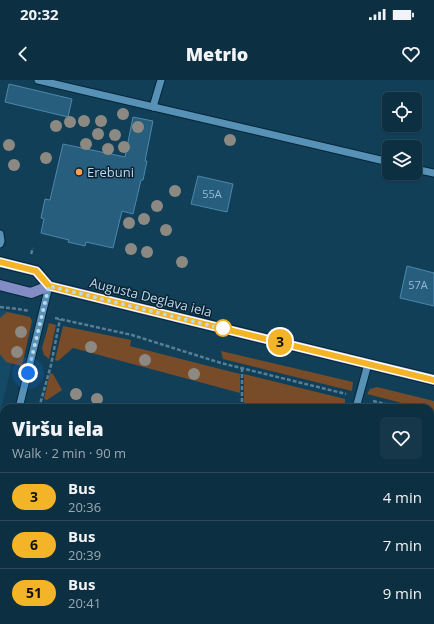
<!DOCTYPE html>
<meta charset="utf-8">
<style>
body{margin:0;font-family:"Open Sans",sans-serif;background:#163749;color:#f1f3f6;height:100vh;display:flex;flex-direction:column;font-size:15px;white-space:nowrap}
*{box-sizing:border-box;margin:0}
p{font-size:13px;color:#9aa9b2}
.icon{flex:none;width:22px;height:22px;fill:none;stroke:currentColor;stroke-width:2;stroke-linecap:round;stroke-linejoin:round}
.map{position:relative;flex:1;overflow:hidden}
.drawer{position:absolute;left:0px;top:324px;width:434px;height:220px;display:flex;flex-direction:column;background:#0d2f42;border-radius:12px 12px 0 0;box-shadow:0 1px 3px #0004,0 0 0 1px #2d4a5b}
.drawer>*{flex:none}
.badge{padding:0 8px;border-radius:13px;font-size:14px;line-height:26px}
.fabs{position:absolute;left:382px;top:12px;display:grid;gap:8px}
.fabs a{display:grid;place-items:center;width:40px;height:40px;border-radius:6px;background:#0d2f42;box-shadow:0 1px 3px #0004,0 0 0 1px #2d4a5b;font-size:20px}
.you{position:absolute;width:20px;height:20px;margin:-10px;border:3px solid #fff;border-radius:50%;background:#1a73e8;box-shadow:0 0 0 6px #1a73e833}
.map>.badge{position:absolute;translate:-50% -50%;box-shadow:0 0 0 2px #fff}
.round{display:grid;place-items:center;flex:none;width:42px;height:42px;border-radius:6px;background:#163749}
.overview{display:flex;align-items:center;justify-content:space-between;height:68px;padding:0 12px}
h1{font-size:19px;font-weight:800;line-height:30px}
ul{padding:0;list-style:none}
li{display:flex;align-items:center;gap:12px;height:48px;padding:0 12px;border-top:1px solid #2d4a5b}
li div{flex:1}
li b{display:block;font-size:15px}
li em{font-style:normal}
li .badge{min-width:44px;font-weight:700;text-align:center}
.status{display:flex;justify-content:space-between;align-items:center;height:28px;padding:0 20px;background:#0d2f42;direction:ltr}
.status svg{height:11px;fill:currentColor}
header{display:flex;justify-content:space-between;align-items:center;height:52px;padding:0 12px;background:#0d2f42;font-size:18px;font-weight:800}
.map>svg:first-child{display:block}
</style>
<div class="status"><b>20:32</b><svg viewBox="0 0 49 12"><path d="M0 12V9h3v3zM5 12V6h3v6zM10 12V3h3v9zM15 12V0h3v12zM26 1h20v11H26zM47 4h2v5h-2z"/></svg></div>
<header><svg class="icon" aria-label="back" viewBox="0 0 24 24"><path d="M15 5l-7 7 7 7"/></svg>Metrio<svg class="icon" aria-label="heart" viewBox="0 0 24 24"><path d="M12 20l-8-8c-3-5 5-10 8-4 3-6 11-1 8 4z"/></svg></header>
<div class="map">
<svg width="434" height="544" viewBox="0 0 434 544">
<rect width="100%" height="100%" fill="#113f58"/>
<polygon fill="#154a67" points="0,230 24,235 0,333"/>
<g fill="#784c28">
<polygon points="7,232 30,237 32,241 22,286 6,282 0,274 0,238"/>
<polygon points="49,243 56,245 49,279 44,275 42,268"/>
<polygon points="63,246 131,260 130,266 240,294 240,313 73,268 58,281 55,280"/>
<polygon points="221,271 353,302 352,311 223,279"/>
<polygon points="50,293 53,294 62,310 47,320 44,319"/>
<polygon points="244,294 345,319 345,328 244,328"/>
<polygon points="377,307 434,321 434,331 430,330 430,328 421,328 367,314 370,309"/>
<polygon points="4,437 4,456 0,471 0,453"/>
</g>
<g fill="#275e7e" stroke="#4d87aa">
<polygon points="9,4 72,19 68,37 5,22"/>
<polygon points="133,37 153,41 145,81 147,81 143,100 141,100 133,134 122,131 113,168 86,162 85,166 68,162 69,160 41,153 44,139 41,138 45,119 50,120 63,64 125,77"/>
<polygon points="198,96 233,104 227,132 191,124"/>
<polygon points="407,186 434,193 434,226 400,218"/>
</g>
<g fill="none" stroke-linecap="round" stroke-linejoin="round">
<defs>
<g id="minor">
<polyline points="38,0 389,82"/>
<polyline points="153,27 161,0"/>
<polyline points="415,89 434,93"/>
<polyline points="0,154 1,161 0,164"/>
<polyline points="19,328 49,206"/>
<polyline points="356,328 368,284"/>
<polyline points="0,408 4,391"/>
<polyline points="0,503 4,503"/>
<path d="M203 540C236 544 270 544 303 540"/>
<polyline points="347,540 352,543 417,540 434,542"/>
</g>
<g id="major">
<polyline points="0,182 36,191 49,206 434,300"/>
<polyline points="0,205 31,213 49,206"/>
</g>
</defs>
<use href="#minor" stroke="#052436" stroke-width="9"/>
<use href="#major" stroke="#052436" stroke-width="12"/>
<g stroke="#577e95" stroke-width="2.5" stroke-dasharray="4 2" stroke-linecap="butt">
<polyline points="31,174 33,168"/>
<polyline points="0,227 18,229 29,231"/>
<polyline points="55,238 132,255 221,283 346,314"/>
<polyline points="373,321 402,328"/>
<polyline points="39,328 51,285 60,239"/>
<polyline points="242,328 242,288"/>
<polyline points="430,335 434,336"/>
<polyline points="0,483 4,467"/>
</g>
<use href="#minor" stroke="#5791b5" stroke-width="7"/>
<use href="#major" stroke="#828cc5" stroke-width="10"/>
</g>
<g fill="#8c8983">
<circle cx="123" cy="34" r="6"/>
<circle cx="84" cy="41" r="6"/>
<circle cx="101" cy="41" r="6"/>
<circle cx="70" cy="42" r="6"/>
<circle cx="56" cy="46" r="6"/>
<circle cx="138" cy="47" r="6"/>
<circle cx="98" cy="54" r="6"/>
<circle cx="115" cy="55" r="6"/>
<circle cx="230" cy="60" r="6"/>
<circle cx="86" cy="64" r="6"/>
<circle cx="9" cy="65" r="6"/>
<circle cx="124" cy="67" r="6"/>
<circle cx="108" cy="69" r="6"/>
<circle cx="46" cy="78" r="6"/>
<circle cx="14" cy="85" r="6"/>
<circle cx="175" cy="111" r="6"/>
<circle cx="157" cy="126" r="6"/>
<circle cx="144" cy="139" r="6"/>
<circle cx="129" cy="143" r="6"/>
<circle cx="166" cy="150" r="6"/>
<circle cx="131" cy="169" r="6"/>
<circle cx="147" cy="172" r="6"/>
<circle cx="182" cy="182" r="6"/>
<circle cx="21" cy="252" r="6"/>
<circle cx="91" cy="267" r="6"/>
<circle cx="17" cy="272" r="6"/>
<circle cx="145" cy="280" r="6"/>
<circle cx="194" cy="294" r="6"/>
<circle cx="76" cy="314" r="6"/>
<circle cx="97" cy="319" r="6"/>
</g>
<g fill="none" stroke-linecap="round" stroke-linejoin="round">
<defs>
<polyline id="line" points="0,182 36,191 49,206 434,300"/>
</defs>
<use href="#line" stroke="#fff" stroke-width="9"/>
<use href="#line" stroke="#f4b427" stroke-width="6"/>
<polyline stroke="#bcd9ed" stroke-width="4" stroke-dasharray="0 7.2" points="28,293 49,206 224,249 223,248"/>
</g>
<circle fill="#fb9e52" stroke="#0c2433" stroke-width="1.5" cx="79" cy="92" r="4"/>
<circle fill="#fff" stroke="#f4b427" stroke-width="2" cx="223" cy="248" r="8"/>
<g text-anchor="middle" stroke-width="3" stroke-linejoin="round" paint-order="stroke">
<g font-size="11" fill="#97bad1">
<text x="212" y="118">55A</text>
<text x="418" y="209">57A</text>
</g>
<g font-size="13" fill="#bcd9ed" stroke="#0c2433" text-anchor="start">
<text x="87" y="97">Erebuni</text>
</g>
<g font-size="13" fill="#bcd9ed" stroke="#0c2433">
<text transform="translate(151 217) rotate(14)" y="5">Augusta Deglava iela</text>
</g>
</g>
</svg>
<div class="fabs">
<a><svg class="icon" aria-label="locate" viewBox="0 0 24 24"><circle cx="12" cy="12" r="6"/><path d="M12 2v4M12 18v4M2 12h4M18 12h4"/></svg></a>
<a><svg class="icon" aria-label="layers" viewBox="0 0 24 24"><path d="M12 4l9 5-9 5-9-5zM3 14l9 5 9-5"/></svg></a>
</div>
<div class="you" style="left:28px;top:293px"></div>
<b class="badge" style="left:280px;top:262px;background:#f4b427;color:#111">3</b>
<section class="drawer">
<div class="overview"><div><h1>Viršu iela</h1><p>Walk · 2 min · 90 m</p></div><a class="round"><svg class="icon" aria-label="heart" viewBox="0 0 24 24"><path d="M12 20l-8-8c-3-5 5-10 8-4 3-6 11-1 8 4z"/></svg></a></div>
<ul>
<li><span class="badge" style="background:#f4b427;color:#111">3</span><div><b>Bus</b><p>20:36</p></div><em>4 min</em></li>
<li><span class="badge" style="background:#f4b427;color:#111">6</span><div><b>Bus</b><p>20:39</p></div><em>7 min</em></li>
<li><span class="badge" style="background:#f4b427;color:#111">51</span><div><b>Bus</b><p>20:41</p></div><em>9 min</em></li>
</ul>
</section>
</div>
